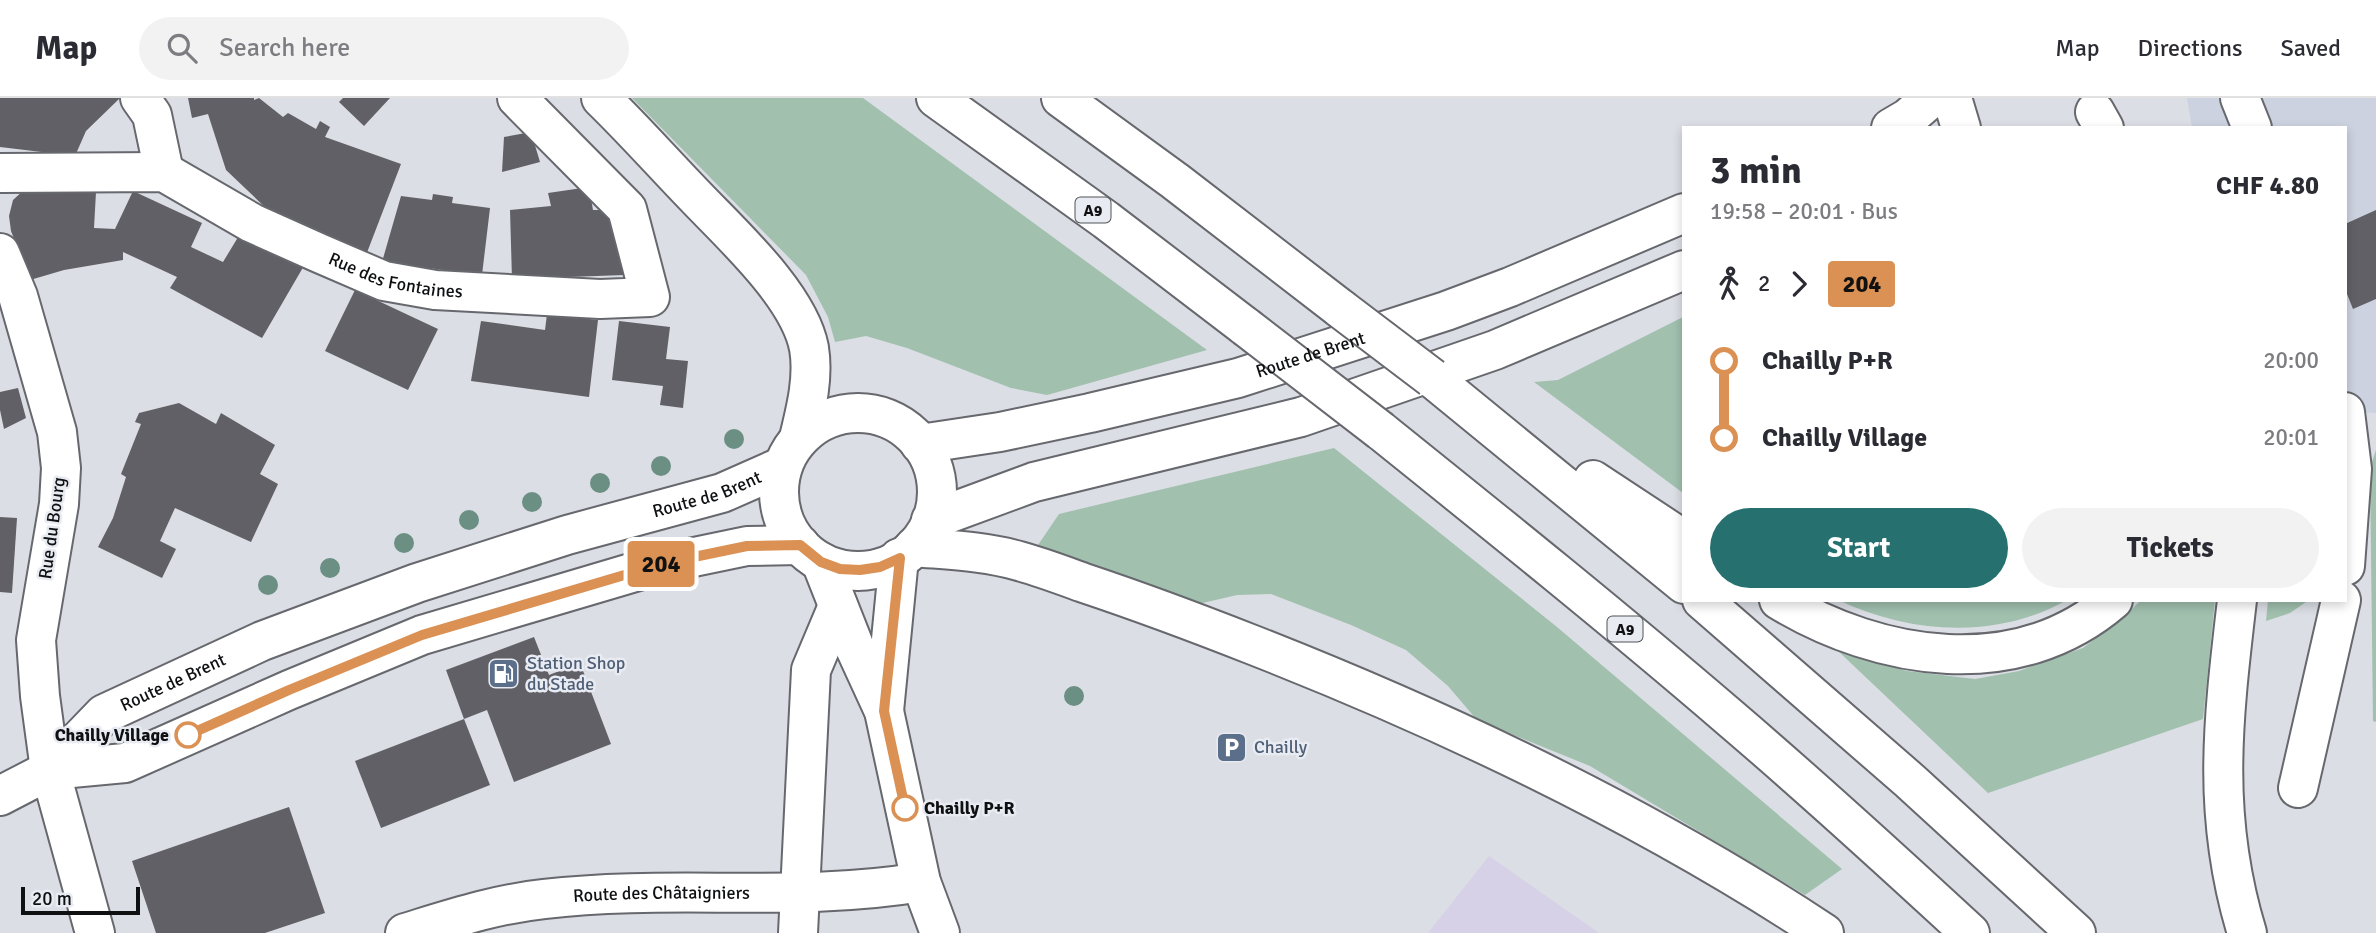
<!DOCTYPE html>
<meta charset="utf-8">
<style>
body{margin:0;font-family:Signika,sans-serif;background:#f2f2f3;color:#2b2b33;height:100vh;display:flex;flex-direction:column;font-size:26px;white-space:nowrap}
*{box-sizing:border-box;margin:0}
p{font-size:23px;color:#7c7c81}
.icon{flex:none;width:38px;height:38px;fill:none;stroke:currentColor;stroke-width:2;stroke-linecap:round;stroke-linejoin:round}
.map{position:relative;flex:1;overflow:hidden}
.panel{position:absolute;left:1682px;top:28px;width:665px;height:476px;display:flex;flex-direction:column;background:#fff;border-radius:0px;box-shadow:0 4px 10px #0003}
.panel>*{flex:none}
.badge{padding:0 14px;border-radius:5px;font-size:24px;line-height:46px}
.scale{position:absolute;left:21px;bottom:18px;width:119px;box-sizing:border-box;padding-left:7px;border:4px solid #0f1012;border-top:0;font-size:19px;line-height:24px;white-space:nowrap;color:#0f1012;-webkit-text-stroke:5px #e8ebf2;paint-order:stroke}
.map>.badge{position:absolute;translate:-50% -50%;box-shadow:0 0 0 4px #fff}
.legs{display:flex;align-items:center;gap:10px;height:77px;padding:0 28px;font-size:23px}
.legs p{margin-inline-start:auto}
.summary{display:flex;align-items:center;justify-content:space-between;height:119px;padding:0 28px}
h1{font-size:38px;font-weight:800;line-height:52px}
.action{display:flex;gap:14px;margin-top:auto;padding:14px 28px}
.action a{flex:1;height:80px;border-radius:42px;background:#267170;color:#fff;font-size:28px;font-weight:800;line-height:80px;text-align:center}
.action a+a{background:#f2f2f3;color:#2b2b33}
ul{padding:0 28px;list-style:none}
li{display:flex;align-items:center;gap:24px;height:77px;font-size:26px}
li i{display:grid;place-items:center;width:10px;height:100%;margin:0 9px;background:currentColor}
li i::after{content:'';width:18px;height:18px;margin:-9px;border:5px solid;border-radius:50%;background:#fff}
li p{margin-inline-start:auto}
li:first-child i{background:linear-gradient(#0000 50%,currentColor 0)}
li:last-child i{background:linear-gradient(currentColor 50%,#0000 0)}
header{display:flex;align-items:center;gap:42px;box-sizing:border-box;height:98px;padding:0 35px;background:#fff;border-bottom:2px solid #e1e1e2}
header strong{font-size:33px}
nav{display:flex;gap:38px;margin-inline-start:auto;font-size:24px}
.search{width:490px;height:63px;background:#f2f2f3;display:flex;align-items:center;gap:18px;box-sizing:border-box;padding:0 24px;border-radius:38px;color:#7c7c81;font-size:26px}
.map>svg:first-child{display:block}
</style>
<header>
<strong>Map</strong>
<div class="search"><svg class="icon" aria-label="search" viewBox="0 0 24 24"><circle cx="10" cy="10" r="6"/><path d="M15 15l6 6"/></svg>Search here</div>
<nav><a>Map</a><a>Directions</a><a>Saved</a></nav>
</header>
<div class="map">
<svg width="2376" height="835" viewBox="0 0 2376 835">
<rect width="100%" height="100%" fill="#dbdee4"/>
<polygon fill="#ccd2df" points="2187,0 2376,0 2376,315 2345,313 2345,30 2192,30"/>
<polygon fill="#d6d1e6" points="1489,758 1599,835 1428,835"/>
<g fill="#a1c0ae">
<polygon points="632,0 863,0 1207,252 1047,297 1011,290 907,250 866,238 835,244 828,219 806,177"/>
<polygon points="1683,219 1683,395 1534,284 1558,282"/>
<polygon points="1334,350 1557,529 1842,771 1805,797 1590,668 1477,622 1448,588 1406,552 1351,527 1271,496 1237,497 1194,507 1036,450 1059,416"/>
<polygon points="2376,352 2376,624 2373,623 2370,370"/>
<path d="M1838 502H2067C1997 542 1910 536 1838 502Z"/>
<polygon points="2141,502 2215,502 2203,621 1988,695 1837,552 1907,573 1975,581 2019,573 2083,550 2126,517"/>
<polygon points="2268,502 2309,502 2290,515 2266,523"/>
</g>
<g fill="#616066">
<polygon points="0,0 120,0 86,33 75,58 0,49"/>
<polygon points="188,0 254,0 254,2 259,0 283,19 288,15 316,31 320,23 330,29 325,39 401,66 363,165 269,113 226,72 208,16 192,20"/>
<polygon points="343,0 390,0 364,28 339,4"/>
<polygon points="531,34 540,64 502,74 504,39"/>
<polygon points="55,87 96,94 94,130 115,131 133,93 202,125 191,149 223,164 243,131 305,166 262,240 170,190 177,179 123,154 123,162 64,172 30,182 11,133 9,118 13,102 25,91"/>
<polygon points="589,89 593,112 619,112 625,177 512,181 510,112 551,108 548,95"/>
<polygon points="433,96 453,99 452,105 490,110 482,177 382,164 401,98 432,102"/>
<polygon points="2376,112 2376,201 2353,211 2345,191 2345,126"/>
<polygon points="355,192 438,231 408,292 325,253"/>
<polygon points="547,216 598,222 589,299 471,283 481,223 545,232"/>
<polygon points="619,223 670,229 666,261 688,263 683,310 660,307 663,288 612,282"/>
<polygon points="18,290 26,320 4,331 0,312 0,294"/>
<polygon points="179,305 216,326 221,315 275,347 260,376 278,386 251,444 175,410 160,443 176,451 162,480 98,449 113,420 126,379 121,376 141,326 135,324 139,315"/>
<polygon points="0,419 17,420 12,495 0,494"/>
<polygon points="534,539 549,577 580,565 611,646 514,684 487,612 464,621 446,572"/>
<polygon points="464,621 490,687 381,730 355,663"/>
<polygon points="289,709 325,815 265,835 156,835 132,763"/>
</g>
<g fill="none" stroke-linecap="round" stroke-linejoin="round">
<defs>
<g id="minor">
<polyline points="140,0 152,17 164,74"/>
<polyline points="2240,0 2252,30"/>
<path id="s1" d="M0 75 164 74 252 125 319 155 384 183 435 192 600 201 650 199 627 111 517 0"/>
<polyline points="0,155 18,198 57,334 61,370 59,406 36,542 40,598 50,672 95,835"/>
<polyline points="2345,314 2352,371 2345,468"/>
<polyline points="821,464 855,550 884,613 921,784 940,835"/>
<polyline points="884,613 899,460"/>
<polyline points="2298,690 2341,502"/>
<path id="s2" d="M405 835C451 821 496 806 544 801 669 786 796 805 921 784"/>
<polyline points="798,835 811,572 838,508"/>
</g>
<g id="major">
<polyline points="1952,0 1961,30"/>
<polyline points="1891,30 1908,20 1931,0"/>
<circle cx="858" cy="394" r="79"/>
<path id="s3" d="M920 346 1000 334 1090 315 1238 280 1446 213 1510 189 1684 115"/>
<polyline points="931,422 1034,384 1301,319 1495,252 1684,172"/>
<polyline points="50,672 125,665 289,592 422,537 665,465 747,448 800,447"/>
<path id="s4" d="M0 698 50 672 104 616 262 543 417 485 567 437 722 395 783 368"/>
</g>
<g id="highway">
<path d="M601 0C633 31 663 65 694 97 731 136 799 197 809 250 814 280 806 311 799 340"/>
<polyline points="936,0 1106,122 1246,229"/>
<polyline points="1061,0 1175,83 1341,211"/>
<polyline points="2095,14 2104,30"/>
<polyline points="1432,280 1684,486"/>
<path d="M1381 333C1498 427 1615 521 1729 619 1811 689 1891 762 1970 835"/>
<polyline points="1593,382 1684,442"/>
<path d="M914 449C948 452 985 453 1019 463 1041 469 1062 477 1084 485 1141 504 1197 525 1253 547 1452 625 1645 717 1824 835"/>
<polyline points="1702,502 1910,683 2076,835"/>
<path d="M1779 502C1880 563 2017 585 2113 502"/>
<path d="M2237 502C2223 622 2211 717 2247 835"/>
</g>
</defs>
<use href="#minor" stroke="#66686e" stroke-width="42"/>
<use href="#major" stroke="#66686e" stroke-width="42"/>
<use href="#highway" stroke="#66686e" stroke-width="42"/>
<use href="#minor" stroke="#fff" stroke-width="38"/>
<use href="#major" stroke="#fff" stroke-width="38"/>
<use href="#highway" stroke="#fff" stroke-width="38"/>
<defs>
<g id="highway-bridge">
<polyline points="1341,211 1432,280"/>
<polyline points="1246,229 1381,333"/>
</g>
</defs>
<use href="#highway-bridge" stroke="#66686e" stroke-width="42" stroke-linecap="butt"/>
<use href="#highway-bridge" stroke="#fff" stroke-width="38"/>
</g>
<g fill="#6b8f83">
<circle cx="734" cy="341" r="10"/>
<circle cx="661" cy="368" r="10"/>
<circle cx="600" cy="385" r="10"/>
<circle cx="532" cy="404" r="10"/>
<circle cx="469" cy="422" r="10"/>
<circle cx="404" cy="445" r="10"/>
<circle cx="330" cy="470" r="10"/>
<circle cx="268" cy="487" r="10"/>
<circle cx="1074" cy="598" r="10"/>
</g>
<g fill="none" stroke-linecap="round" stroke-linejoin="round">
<defs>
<polyline id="line-1" points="188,637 289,592 422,537 665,465 747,448 800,447 821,464 840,471 860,472 880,469 900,460 884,613 905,710"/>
</defs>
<use href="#line-1" stroke="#fff" stroke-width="16"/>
<use href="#line-1" stroke="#db9154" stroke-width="10"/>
</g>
<defs>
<symbol id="fuel-square" viewBox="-11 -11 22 22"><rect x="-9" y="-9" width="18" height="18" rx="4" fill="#5c6f8a" stroke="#e8ebf2"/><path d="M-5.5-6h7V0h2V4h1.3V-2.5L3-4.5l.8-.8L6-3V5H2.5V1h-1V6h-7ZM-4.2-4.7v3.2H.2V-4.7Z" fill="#fff"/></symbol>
<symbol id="parking-square" viewBox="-11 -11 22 22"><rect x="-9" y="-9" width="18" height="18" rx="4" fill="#5c6f8a" stroke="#e8ebf2"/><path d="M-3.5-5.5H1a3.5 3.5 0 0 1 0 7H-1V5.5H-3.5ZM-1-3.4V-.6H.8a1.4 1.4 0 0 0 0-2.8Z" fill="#fff"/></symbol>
</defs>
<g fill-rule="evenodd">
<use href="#fuel-square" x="486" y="558" width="35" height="35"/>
<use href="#parking-square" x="1214" y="632" width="35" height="35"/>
</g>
<g fill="#fff" stroke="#db9154" stroke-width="3.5">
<circle cx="188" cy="637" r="12"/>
<circle cx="905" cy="710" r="12"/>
</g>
<g text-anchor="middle" stroke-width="5" stroke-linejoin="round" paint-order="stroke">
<g fill="#e8ebf2" stroke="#505255" stroke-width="2">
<rect x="1075.5" y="99.5" width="35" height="25" rx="5"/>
<rect x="1607.5" y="518.5" width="35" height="25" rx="5"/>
</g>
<g font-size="16" font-weight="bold" fill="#0f1012">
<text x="1093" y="118">A9</text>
<text x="1625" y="537">A9</text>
</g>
<g font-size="18" fill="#0f1012" stroke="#e8ebf2">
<text dy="6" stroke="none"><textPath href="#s1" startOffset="420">Rue des Fontaines</textPath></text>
<text dy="6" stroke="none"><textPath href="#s3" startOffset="401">Route de Brent</textPath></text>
<text dy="6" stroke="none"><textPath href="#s4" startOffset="777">Route de Brent</textPath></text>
<text transform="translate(52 430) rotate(-82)" y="6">Rue du Bourg</text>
<text dy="6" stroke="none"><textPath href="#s4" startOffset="210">Route de Brent</textPath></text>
<text dy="6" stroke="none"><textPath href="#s2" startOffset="261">Route des Châtaigniers</textPath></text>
</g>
<g font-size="18" fill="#4e5e75" stroke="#e8ebf2" text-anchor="start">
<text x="527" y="571">Station Shop<tspan x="527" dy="21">du Stade</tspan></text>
<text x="1254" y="655">Chailly</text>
</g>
<g font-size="18" font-weight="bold" fill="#0f1012" stroke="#e8ebf2" text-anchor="end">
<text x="169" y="643">Chailly Village</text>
<text x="924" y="716" text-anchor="start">Chailly P+R</text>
</g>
</g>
</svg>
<div class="scale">20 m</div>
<b class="badge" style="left:661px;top:466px;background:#db9154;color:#111">204</b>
<section class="panel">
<div class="summary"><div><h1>3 min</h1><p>19:58 – 20:01 · Bus</p></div><b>CHF 4.80</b></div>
<div class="legs"><svg class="icon" aria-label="walk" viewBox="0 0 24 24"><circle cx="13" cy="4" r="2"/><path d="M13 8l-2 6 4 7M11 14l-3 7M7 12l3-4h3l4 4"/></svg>2<svg class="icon" aria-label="forward" viewBox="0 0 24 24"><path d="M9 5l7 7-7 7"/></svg><b class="badge" style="background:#db9154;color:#111">204</b></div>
<ul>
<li><i style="color:#db9154"></i><b>Chailly P+R</b><p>20:00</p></li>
<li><i style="color:#db9154"></i><b>Chailly Village</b><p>20:01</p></li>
</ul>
<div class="action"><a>Start</a><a>Tickets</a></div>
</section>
</div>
